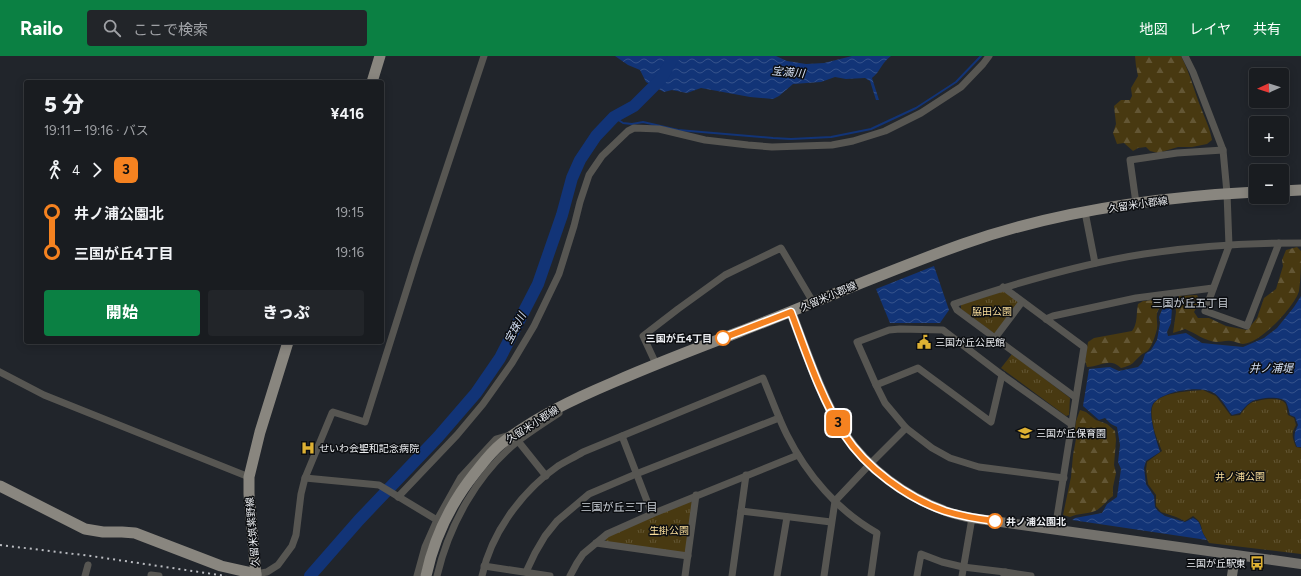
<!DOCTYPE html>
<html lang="ja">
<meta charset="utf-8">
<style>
body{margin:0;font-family:Figtree,"Noto Sans JP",sans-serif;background:#222529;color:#f1f3f6;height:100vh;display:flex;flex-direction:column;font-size:15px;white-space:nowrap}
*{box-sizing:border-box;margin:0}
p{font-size:13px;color:#9fa1a5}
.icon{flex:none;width:22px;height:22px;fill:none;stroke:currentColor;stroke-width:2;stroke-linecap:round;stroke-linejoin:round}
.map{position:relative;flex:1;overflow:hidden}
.sheet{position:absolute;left:24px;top:24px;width:360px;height:264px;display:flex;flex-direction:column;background:#191c20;border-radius:4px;box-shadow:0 2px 10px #0003,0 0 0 1px #373a3e}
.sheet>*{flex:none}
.badge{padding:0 8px;border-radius:6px;font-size:14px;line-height:26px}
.needle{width:26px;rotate:267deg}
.buttons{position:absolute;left:1249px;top:12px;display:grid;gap:8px}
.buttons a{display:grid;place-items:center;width:40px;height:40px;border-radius:4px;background:#191c20;box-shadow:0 2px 10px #0003,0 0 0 1px #373a3e;font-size:20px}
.map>.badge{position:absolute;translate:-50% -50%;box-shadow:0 0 0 2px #fff}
.legs{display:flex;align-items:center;gap:6px;height:44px;padding:0 20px;font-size:13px}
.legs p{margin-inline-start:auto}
.summary{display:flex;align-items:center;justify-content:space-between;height:68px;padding:0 20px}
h1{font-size:22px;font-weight:800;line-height:30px}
.button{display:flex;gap:8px;margin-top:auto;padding:8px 20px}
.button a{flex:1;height:46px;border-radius:4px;background:#0b8043;color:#fff;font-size:16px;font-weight:800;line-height:46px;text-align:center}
.button a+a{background:#222529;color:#f1f3f6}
ul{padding:0 20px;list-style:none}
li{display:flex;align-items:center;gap:14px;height:40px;font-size:15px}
li i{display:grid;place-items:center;width:6px;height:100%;margin:0 5px;background:currentColor}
li i::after{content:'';width:10px;height:10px;margin:-5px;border:3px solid;border-radius:50%;background:#191c20}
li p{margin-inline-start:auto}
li:first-child i{background:linear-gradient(#0000 50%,currentColor 0)}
li:last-child i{background:linear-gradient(currentColor 50%,#0000 0)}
header{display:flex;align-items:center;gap:24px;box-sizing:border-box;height:56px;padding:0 20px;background:#0b8043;color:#fff}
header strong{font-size:19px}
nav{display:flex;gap:22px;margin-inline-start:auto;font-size:14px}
.search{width:280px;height:36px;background:#222529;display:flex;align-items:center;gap:10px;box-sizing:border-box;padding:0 14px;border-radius:4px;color:#9fa1a5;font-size:15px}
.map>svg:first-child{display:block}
</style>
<header>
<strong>Railo</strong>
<div class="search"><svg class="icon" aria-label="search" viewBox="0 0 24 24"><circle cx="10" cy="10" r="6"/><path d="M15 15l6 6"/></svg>ここで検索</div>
<nav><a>地図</a><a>レイヤ</a><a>共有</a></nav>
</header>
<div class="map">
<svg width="1301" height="520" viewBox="0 0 1301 520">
<defs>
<pattern id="forest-firs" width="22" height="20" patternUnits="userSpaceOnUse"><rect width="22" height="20" fill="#483911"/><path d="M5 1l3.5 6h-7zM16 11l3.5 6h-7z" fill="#635634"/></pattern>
<pattern id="park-tufts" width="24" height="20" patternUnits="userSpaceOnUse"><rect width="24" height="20" fill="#483911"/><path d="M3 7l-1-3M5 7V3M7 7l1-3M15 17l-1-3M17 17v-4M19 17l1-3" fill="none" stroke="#635634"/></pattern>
<pattern id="water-waves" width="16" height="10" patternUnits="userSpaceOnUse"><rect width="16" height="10" fill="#123477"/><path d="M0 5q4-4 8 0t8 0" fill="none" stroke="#35528b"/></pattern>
</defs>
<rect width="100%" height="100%" fill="#21252b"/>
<g fill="url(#forest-firs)">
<path d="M1135 0H1181C1190 17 1194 35 1201 52 1205 63 1210 72 1212 84L1207 88 1192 91H1178L1158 97 1150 95 1146 91 1138 92 1133 95 1124 87 1117 88 1113 77 1116 68 1114 50 1121 44H1130L1132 40 1131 32 1138 20 1136 10Z"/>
<path d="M1297 191 1301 195C1301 208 1301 222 1299 235 1295 250 1260 288 1243 288 1239 288 1235 285 1231 285 1226 284 1221 286 1216 286 1205 285 1195 277 1185 273L1173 277 1176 256 1175 247 1179 240 1197 239 1200 245 1194 256 1198 262H1209L1226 270 1247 274 1257 262 1264 242 1276 233 1283 210 1282 204 1286 194Z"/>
<path d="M1161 243C1162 249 1159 252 1157 257 1156 263 1158 268 1157 273 1155 280 1153 288 1149 293 1147 296 1143 297 1141 299 1132 307 1134 309 1121 312 1109 301 1101 311 1087 311L1085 305 1088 286 1094 282 1132 275C1138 268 1136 257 1138 248L1143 245Z"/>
<path d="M1080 354 1086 356 1096 364 1107 368 1115 375 1116 384 1114 409 1116 417 1113 431V440C1106 445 1102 452 1095 455 1087 458 1079 457 1070 461L1063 459 1071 421 1073 399 1076 383 1075 373 1076 365Z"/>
</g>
<g fill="url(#park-tufts)">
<polygon points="1004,235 1019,246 995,278 961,253 961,248"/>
<polygon points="1012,298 1070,342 1069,359 1066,360 1001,312"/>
<path d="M1203 334 1216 340 1231 360 1240 359C1243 355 1246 350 1251 347 1258 344 1279 340 1285 347 1287 349 1287 356 1288 359L1294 362 1296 369C1291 378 1292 381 1296 391L1301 392V498L1209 487C1207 483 1203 478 1202 474 1201 467 1199 464 1193 460L1185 465 1176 461 1161 456 1156 450V439L1148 428 1146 414 1147 406 1162 395C1159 387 1154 377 1153 368 1152 364 1151 357 1152 352 1155 336 1190 335 1203 334Z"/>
<polygon points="690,445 693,447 686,495 683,497 606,486 605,481"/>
</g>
<g fill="url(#water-waves)">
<path d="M615 0H776L787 5 806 8 824 7 852 0H891C882 6 880 16 872 22L879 44H876L870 25 865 22 846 23 835 21 821 26 793 28 779 40 773 43 750 41 701 32 687 37 672 34 664 36 646 26 640 14 628 9Z"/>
<polygon points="934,210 949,254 940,267 890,267 876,233"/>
<path d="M1301 240V391H1297C1293 382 1294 377 1298 369L1295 361 1290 359C1289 355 1288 350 1286 346 1281 339 1257 342 1251 346 1246 349 1243 353 1240 357L1232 359C1225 351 1221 340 1212 336 1199 329 1157 336 1152 350 1148 360 1157 386 1160 396L1146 405 1144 412 1146 428 1154 440 1155 451 1158 455 1165 460 1185 466 1193 462C1200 465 1200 469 1202 475 1203 478 1205 481 1207 484L1072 464 1075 462 1102 457 1107 448 1117 441 1121 413 1118 406 1120 389 1117 371 1111 368 1105 362 1099 364 1083 350 1089 313 1110 311 1119 315 1138 311 1142 307 1145 298 1151 294 1157 284 1160 267 1159 261 1164 249V242H1171L1170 249 1172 252 1171 267 1167 276 1168 280 1186 277 1202 287 1243 291 1264 282 1277 272 1294 251Z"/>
</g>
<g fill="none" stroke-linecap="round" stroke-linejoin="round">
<polyline stroke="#123477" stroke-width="2" points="614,61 623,67 632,68 643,66 678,74 773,82 791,83 831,81 871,73 916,52 956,26 981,0"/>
<polyline stroke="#123477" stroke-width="12" points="310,520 359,464 438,381 476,337 500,302 538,228 562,159 572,122 580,104 596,80 614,61 634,50 661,23 674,0"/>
<g stroke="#575652" stroke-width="7">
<polyline points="1185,0 1193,16 1223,94 1227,137 1229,190 1205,255 1247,270 1279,187"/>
<polyline points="1136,147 1130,104 1177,97 1223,94"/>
<polyline points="1085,156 1095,207"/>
<polyline points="1003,231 1084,291 1055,474"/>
<polyline points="1046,263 1053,260 1136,242 1213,232"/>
<polyline points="995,282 1022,246"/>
<polyline points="656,308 643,280 678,253 725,219 781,192 813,246"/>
<polyline points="0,316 44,339 249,421"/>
<polyline points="876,329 918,312 991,366 1002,319"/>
<path d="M1075 341 957 254 954 248C1016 227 1079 208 1144 198 1196 190 1249 187 1301 187"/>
<polyline points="622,380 652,458"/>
<polyline points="518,385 546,420"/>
<polyline points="305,422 379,429 437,464"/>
<polyline points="1064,422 979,411 950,402 932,392 906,372 885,347 876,329 857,286 889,274 900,273 943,274 1002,319 1071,368"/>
<polyline points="398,441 457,379 483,348 512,307 534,270 559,218 574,170 580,146 589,119 602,100 628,75 634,72 659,73 705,84 748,89 772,91 832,89 853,85 885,75 921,57 961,31 983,8 989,0"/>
<polyline points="741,455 831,466"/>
<polyline points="596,487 688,500"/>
<polyline points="484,510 550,520"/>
<polyline points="526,516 535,497 545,480 557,465 589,438 636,418 779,362"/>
<polyline points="256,518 267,516 278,509 292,490 296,479 301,438 305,422 332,357 333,356 365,366 417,201 484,0"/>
<polyline points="151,519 159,520"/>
<polyline points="1004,519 1005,516 1031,520"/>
<polyline points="85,520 88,509"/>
<polyline points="417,520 425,491 437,464 461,421 496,383 510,379"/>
<path d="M437 520C449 469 477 418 518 385 531 375 545 366 559 357"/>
<path d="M482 520C491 477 522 435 558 410 566 405 575 401 583 396L763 322C771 341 778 361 787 379 807 419 838 455 877 477L871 520"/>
<polyline points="570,520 577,507 583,498 607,478 652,458 798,399"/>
<polyline points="685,520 696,439"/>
<polyline points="732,520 746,419"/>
<polyline points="777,520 787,461"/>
<polyline points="824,520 835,445 870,408 906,372"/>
<polyline points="917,520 921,498 942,506 963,511 1005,516"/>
<polyline points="962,520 972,462"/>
</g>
<g stroke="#73716c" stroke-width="10">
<path d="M791 256C806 295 822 344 845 379 868 413 905 440 943 454 952 458 962 460 972 462L1301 508"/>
<polyline points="1232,520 1235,500"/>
</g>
<g stroke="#89867f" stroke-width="11">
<polyline points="372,26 380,0"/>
<polyline points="1282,135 1301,134"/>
<polyline points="0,430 85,473 103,476 122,476 135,477 221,510 256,518"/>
<polyline points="256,520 249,438 249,421 260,376 288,286"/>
<path d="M426 520C434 482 451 447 475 417 483 407 491 396 501 388 535 361 574 343 614 326 655 308 697 292 739 276 814 247 887 215 963 188 1056 155 1158 141 1256 136"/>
</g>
<polyline stroke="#babcc1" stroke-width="2" stroke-dasharray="2 4" stroke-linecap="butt" points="0,489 91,500 226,520"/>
</g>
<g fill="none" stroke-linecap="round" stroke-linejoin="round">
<defs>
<path id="line-1" d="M723 282 791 256C806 296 821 342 844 378 866 412 907 442 945 455 961 460 978 463 995 465"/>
</defs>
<use href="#line-1" stroke="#fff" stroke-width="9"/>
<use href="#line-1" stroke="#f58220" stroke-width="6"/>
</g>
<defs>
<symbol id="civic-bare" viewBox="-9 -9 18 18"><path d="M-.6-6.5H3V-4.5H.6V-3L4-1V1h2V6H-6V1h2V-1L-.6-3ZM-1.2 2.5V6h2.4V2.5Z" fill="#deb133" stroke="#0c0e11" stroke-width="2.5" paint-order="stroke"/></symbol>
<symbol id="school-bare" viewBox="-9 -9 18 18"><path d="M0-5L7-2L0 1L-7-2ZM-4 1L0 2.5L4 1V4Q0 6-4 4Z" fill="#deb133" stroke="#0c0e11" stroke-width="2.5" paint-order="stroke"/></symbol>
<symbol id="hospital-bare" viewBox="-9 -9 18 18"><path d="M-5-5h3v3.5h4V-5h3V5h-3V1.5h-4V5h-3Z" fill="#deb133" stroke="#0c0e11" stroke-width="2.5" paint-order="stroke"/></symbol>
<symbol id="bus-bare" viewBox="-9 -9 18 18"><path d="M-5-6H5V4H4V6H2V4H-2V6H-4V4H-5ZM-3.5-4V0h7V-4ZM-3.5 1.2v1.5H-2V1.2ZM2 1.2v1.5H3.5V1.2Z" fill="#deb133" stroke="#0c0e11" stroke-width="2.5" paint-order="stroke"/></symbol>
</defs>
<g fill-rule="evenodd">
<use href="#civic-bare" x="914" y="276" width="20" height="20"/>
<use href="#school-bare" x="1015" y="367" width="20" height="20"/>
<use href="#hospital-bare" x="298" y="382" width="20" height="20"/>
<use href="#bus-bare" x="1247" y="497" width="20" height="20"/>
</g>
<g fill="#fff" stroke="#f58220" stroke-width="2">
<circle cx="723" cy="282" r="7"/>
<circle cx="995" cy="465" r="7"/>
</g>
<g text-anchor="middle" stroke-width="3" stroke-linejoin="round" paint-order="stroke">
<g font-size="10" fill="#edeff3" stroke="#0c0e11">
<text transform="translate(1138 148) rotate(-8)" y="4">久留米小郡線</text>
<text transform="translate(828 240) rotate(-23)" y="4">久留米小郡線</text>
<text transform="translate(532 368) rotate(-32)" y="4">久留米小郡線</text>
<text transform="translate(252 476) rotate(-95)" y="4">久留米筑紫野線</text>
</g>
<g font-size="10" fill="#fade9a" stroke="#0c0e11">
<text x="992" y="259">脇田公園</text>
<text x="1240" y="424">井ノ浦公園</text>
<text x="669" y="478">生掛公園</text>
</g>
<g font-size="10" font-weight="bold" fill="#edeff3" stroke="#0c0e11" text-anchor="end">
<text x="712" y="286">三国が丘4丁目</text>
<text x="1006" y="469" text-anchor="start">井ノ浦公園北</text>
</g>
<g font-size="10" fill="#edeff3" stroke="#0c0e11" text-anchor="start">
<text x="935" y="290">三国が丘公民館</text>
<text x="1036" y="381">三国が丘保育園</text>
<text x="319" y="396">せいわ会聖和記念病院</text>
<text x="1246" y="511" text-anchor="end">三国が丘駅東</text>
</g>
<g font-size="11" font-style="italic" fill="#d5e1f5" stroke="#0c0e11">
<text transform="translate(788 16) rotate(5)" y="4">宝満川</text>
<text transform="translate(515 272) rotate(-62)" y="4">宝珠川</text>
<text x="1271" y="316">井ノ浦堤</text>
</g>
<g font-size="11" fill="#cdd2da" stroke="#0c0e11">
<text x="1190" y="251">三国が丘五丁目</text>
<text x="619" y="455">三国が丘三丁目</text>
</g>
</g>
</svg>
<div class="buttons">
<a><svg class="needle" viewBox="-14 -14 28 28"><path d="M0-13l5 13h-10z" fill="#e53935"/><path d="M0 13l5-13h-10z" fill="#9fa1a5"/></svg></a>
<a>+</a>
<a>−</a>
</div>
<b class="badge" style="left:838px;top:367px;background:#f58220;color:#111">3</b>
<section class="sheet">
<div class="summary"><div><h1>5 分</h1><p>19:11 – 19:16 · バス</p></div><b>¥416</b></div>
<div class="legs"><svg class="icon" aria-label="walk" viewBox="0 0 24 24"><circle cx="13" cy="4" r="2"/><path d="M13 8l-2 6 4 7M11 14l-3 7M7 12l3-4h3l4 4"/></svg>4<svg class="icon" aria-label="forward" viewBox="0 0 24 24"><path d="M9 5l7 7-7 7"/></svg><b class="badge" style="background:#f58220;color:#111">3</b></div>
<ul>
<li><i style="color:#f58220"></i><b>井ノ浦公園北</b><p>19:15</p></li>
<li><i style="color:#f58220"></i><b>三国が丘4丁目</b><p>19:16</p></li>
</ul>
<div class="button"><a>開始</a><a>きっぷ</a></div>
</section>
</div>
